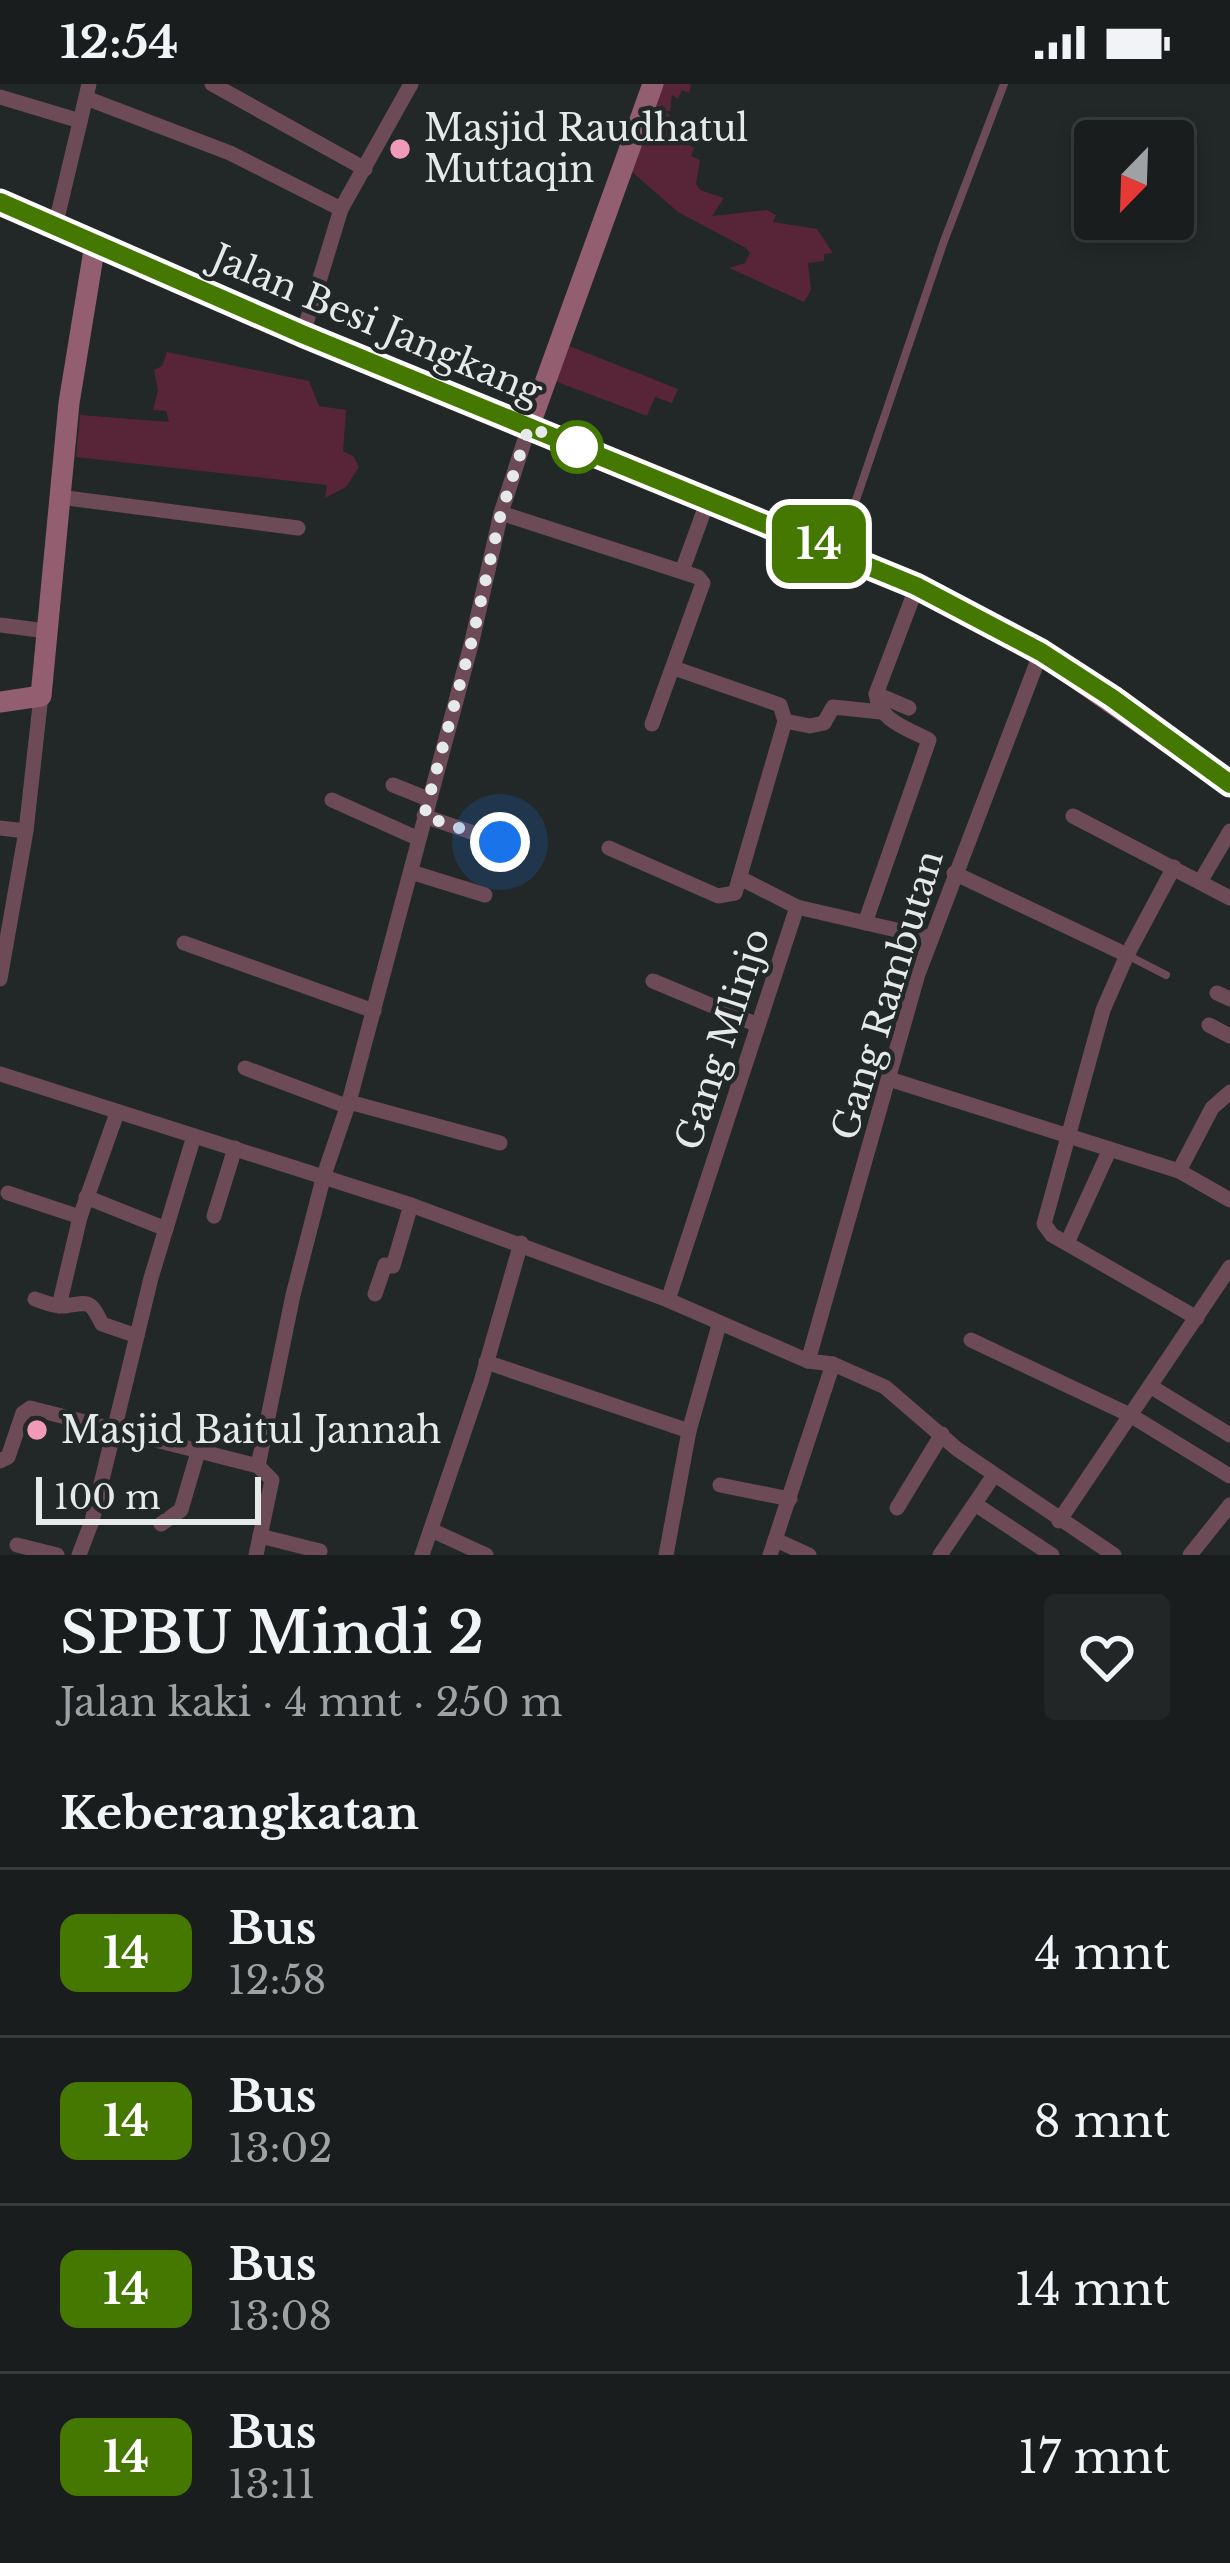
<!DOCTYPE html>
<html lang="id">
<meta charset="utf-8">
<style>
body{margin:0;font-family:"Libre Baskerville",serif;background:#232626;color:#f1f3f6;height:100vh;display:flex;flex-direction:column;font-size:45px;white-space:nowrap}
*{box-sizing:border-box;margin:0}
p{font-size:39px;color:#9fa2a4}
.icon{flex:none;width:66px;height:66px;fill:none;stroke:currentColor;stroke-width:2;stroke-linecap:round;stroke-linejoin:round}
.map{position:relative;height:1471px;overflow:hidden}
.details{display:flex;flex-direction:column;background:#1a1d1d;flex:1}
.details>*{flex:none}
.badge{padding:0 24px;border-radius:18px;font-size:42px;line-height:78px}
.needle{width:78px;rotate:203deg}
.tools{position:absolute;left:1074px;top:36px;display:grid;gap:24px}
.tools a{display:grid;place-items:center;width:120px;height:120px;border-radius:12px;background:#1a1d1d;box-shadow:0 6px 18px #0003,0 0 0 3px #383b3b;font-size:60px}
.scale{position:absolute;left:36px;bottom:30px;width:225px;box-sizing:border-box;padding-left:12px;border:6px solid #e5e9e9;border-top:0;font-size:33px;line-height:42px;white-space:nowrap;color:#e5e9e9;-webkit-text-stroke:9px #222727;paint-order:stroke}
.you{position:absolute;width:60px;height:60px;margin:-30px;border:9px solid #fff;border-radius:50%;background:#1a73e8;box-shadow:0 0 0 18px #1a73e833}
.map>.badge{position:absolute;translate:-50% -50%;box-shadow:0 0 0 6px #fff}
h2{padding:0 60px;font-size:45px;line-height:108px}
.round{display:grid;place-items:center;flex:none;width:126px;height:126px;border-radius:12px;background:#232626}
.overview{display:flex;align-items:center;justify-content:space-between;height:204px;padding:0 60px}
h1{font-size:57px;font-weight:600;line-height:90px}
ul{padding:0;list-style:none}
li{display:flex;align-items:center;gap:36px;height:168px;padding:0 60px;border-top:3px solid #383b3b}
li div{flex:1}
li b{display:block;font-size:45px}
li em{font-style:normal}
li .badge{min-width:132px;font-weight:700;text-align:center}
.status{display:flex;justify-content:space-between;align-items:center;height:84px;padding:0 60px;background:#1a1d1d;direction:ltr}
.status svg{height:33px;fill:currentColor}
.map>svg:first-child{display:block}
</style>
<div class="status"><b>12:54</b><svg viewBox="0 0 49 12"><path d="M0 12V9h3v3zM5 12V6h3v6zM10 12V3h3v9zM15 12V0h3v12zM26 1h20v11H26zM47 4h2v5h-2z"/></svg></div>
<div class="map">
<svg width="1230" height="1471" viewBox="0 0 1230 1471">
<rect width="100%" height="100%" fill="#222727"/>
<g fill="#582538">
<polygon points="653,0 691,0 689,9 682,6 678,15 672,11 670,27 665,27 676,37 678,54 694,64 691,72 700,76 696,100 700,106 724,114 712,132 767,126 776,131 773,138 817,145 833,169 824,170 824,177 808,179 811,206 804,218 729,184 745,179 750,169 746,164 678,128 624,81"/>
<polygon points="559,258 678,305 672,319 655,313 647,332 547,294"/>
<polygon points="167,268 309,297 319,322 346,326 343,367 354,373 359,383 346,403 325,414 327,401 76,373 80,331 169,338 166,327 153,326 158,306 154,286 162,282"/>
</g>
<g fill="none" stroke-linecap="round" stroke-linejoin="round">
<g stroke="#6c4b56" stroke-width="8">
<polyline points="839,466 944,157 1004,0"/>
<polyline points="1127,871 1166,891"/>
</g>
<g stroke="#6c4b56" stroke-width="15">
<polyline points="212,0 365,85"/>
<polyline points="0,13 80,37"/>
<polyline points="86,14 230,69 341,125"/>
<polyline points="55,143 89,0"/>
<polyline points="303,250 341,125 411,0"/>
<polyline points="59,413 298,444"/>
<polyline points="501,429 698,493 703,499 652,640"/>
<polyline points="682,487 708,416"/>
<polyline points="0,541 46,547"/>
<polyline points="876,610 909,624"/>
<polyline points="785,637 810,642 824,639 833,623 881,628"/>
<polyline points="393,701 428,715"/>
<polyline points="332,716 419,755"/>
<polyline points="424,732 500,758"/>
<polyline points="1073,732 1230,814"/>
<polyline points="0,744 26,747"/>
<polyline points="609,764 718,812 735,809 785,637 780,621 674,584"/>
<polyline points="1174,783 1127,871 1103,926 1044,1140 1052,1151 1197,1234"/>
<polyline points="411,788 485,811"/>
<polyline points="954,789 1127,871"/>
<polyline points="740,794 797,823 931,854"/>
<polyline points="1200,798 1230,747"/>
<path d="M865 839 929 656C907 644 879 637 876 610L917 502"/>
<polyline points="184,859 374,927"/>
<polyline points="0,895 26,747 41,612"/>
<polyline points="653,897 758,941"/>
<polyline points="1217,909 1230,915"/>
<polyline points="1209,941 1230,952"/>
<polyline points="245,984 346,1022"/>
<polyline points="0,990 411,1121 668,1216 808,1277 833,1280 885,1303 957,1365 1114,1471"/>
<polyline points="889,995 1179,1087 1230,1116"/>
<polyline points="349,1018 500,1059"/>
<polyline points="1179,1087 1212,1024 1230,1008"/>
<polyline points="8,1109 80,1133"/>
<polyline points="86,1113 166,1145"/>
<polyline points="214,1132 235,1064"/>
<polyline points="1067,1159 1110,1065"/>
<polyline points="375,1210 385,1181 393,1182 411,1121"/>
<path d="M35 1215C44 1218 55 1223 65 1222 90 1218 90 1216 102 1240L137 1252"/>
<polyline points="668,1216 797,823"/>
<polyline points="59,1222 80,1133 117,1029"/>
<polyline points="971,1256 1130,1331 1230,1392"/>
<polyline points="808,1277 918,890 1041,568"/>
<polyline points="486,1278 689,1347"/>
<polyline points="1150,1302 1230,1351"/>
<polyline points="0,1377 8,1373 23,1329 30,1324 258,1382 272,1396 256,1471"/>
<polyline points="258,1382 293,1211 324,1091 349,1018 472,557 501,429 529,343"/>
<polyline points="720,1401 790,1415"/>
<polyline points="975,1420 1052,1471"/>
<polyline points="897,1424 942,1350"/>
<polyline points="1059,1437 1230,1183"/>
<polyline points="161,1440 181,1426 198,1368"/>
<polyline points="431,1446 486,1471"/>
<polyline points="260,1452 320,1467"/>
<polyline points="776,1456 809,1471"/>
<polyline points="17,1461 57,1471"/>
<polyline points="79,1471 92,1437 151,1194 194,1052"/>
<polyline points="422,1471 481,1298 521,1159"/>
<polyline points="666,1471 689,1347 719,1241"/>
<polyline points="770,1471 833,1280"/>
<polyline points="940,1471 994,1391"/>
<polyline points="1190,1471 1230,1421"/>
</g>
<g stroke="#935f70" stroke-width="21">
<polyline points="529,343 653,0"/>
<polyline points="0,618 41,612 69,319 95,160"/>
</g>
<polyline stroke="#b16e85" stroke-width="24" points="0,118 303,250 917,502 1041,568 1230,700"/>
</g>
<g fill="none" stroke-linecap="round" stroke-linejoin="round">
<defs>
<polyline id="line" points="0,118 302,250 916,502 1041,568 1112,614 1230,700"/>
</defs>
<use href="#line" stroke="#fff" stroke-width="27"/>
<use href="#line" stroke="#447800" stroke-width="18"/>
<polyline stroke="#e5e9e9" stroke-width="12" stroke-dasharray="0 21.6" points="500,758 424,732 472,556 501,429 529,343 585,366 577,363"/>
</g>
<g fill="#f09ab7" stroke="#222727" stroke-width="4.5">
<circle cx="400" cy="65" r="12"/>
<circle cx="37" cy="1346" r="12"/>
</g>
<circle fill="#fff" stroke="#447800" stroke-width="6" cx="577" cy="363" r="24"/>
<g text-anchor="middle" stroke-width="9" stroke-linejoin="round" paint-order="stroke">
<g font-size="36" fill="#e5e9e9" stroke="#222727" text-anchor="start">
<text x="424" y="57">Masjid Raudhatul<tspan x="424" dy="41">Muttaqin</tspan></text>
<text x="61" y="1359">Masjid Baitul Jannah</text>
</g>
<g font-size="36" fill="#e5e9e9" stroke="#222727">
<text transform="translate(377 240) rotate(23)" y="13">Jalan Besi Jangkang</text>
<text transform="translate(887 911) rotate(-73)" y="13">Gang Rambutan</text>
<text transform="translate(722 955) rotate(-72)" y="13">Gang Mlinjo</text>
</g>
</g>
</svg>
<div class="tools">
<a><svg class="needle" viewBox="-14 -14 28 28"><path d="M0-13l5 13h-10z" fill="#e53935"/><path d="M0 13l5-13h-10z" fill="#9fa2a4"/></svg></a>
</div>
<div class="scale">100 m</div>
<div class="you" style="left:500px;top:758px"></div>
<b class="badge" style="left:819px;top:460px;background:#447800;color:#fff">14</b>
</div>
<section class="details">
<div class="overview"><div><h1>SPBU Mindi 2</h1><p>Jalan kaki · 4 mnt · 250 m</p></div><a class="round"><svg class="icon" aria-label="heart" viewBox="0 0 24 24"><path d="M12 20l-8-8c-3-5 5-10 8-4 3-6 11-1 8 4z"/></svg></a></div>
<h2>Keberangkatan</h2>
<ul>
<li><span class="badge" style="background:#447800;color:#fff">14</span><div><b>Bus</b><p>12:58</p></div><em>4 mnt</em></li>
<li><span class="badge" style="background:#447800;color:#fff">14</span><div><b>Bus</b><p>13:02</p></div><em>8 mnt</em></li>
<li><span class="badge" style="background:#447800;color:#fff">14</span><div><b>Bus</b><p>13:08</p></div><em>14 mnt</em></li>
<li><span class="badge" style="background:#447800;color:#fff">14</span><div><b>Bus</b><p>13:11</p></div><em>17 mnt</em></li>
</ul>
</section>
